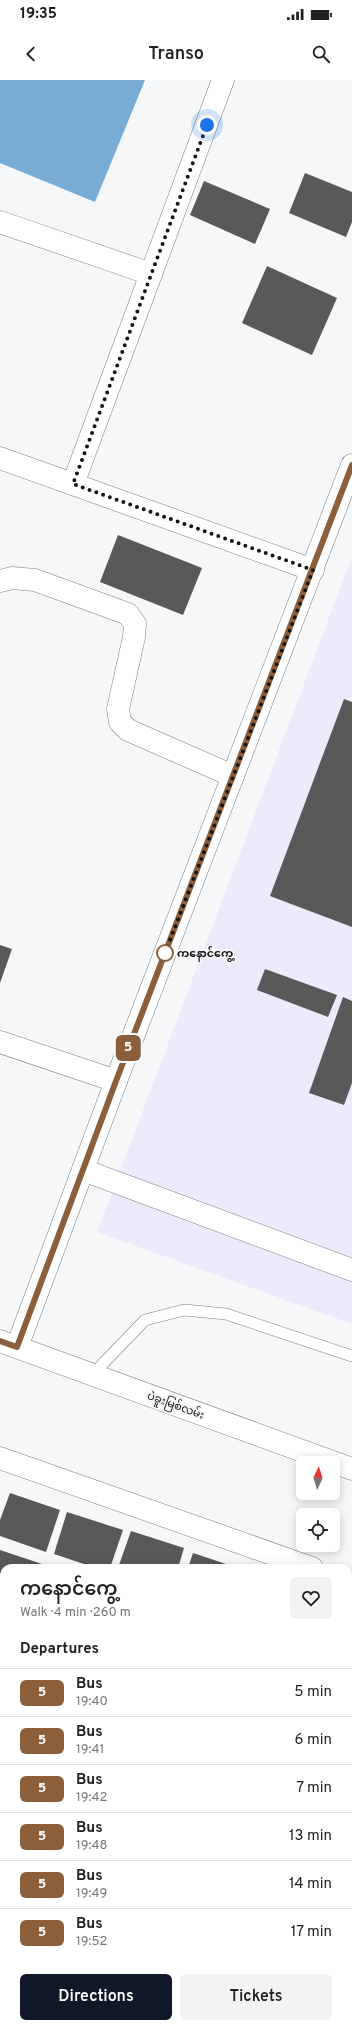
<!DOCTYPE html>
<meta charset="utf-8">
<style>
body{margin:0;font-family:Overpass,"Noto Sans Myanmar",sans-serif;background:#f2f2f2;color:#202124;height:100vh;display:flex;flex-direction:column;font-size:15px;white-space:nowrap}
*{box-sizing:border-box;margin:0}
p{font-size:13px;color:#757577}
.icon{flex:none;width:22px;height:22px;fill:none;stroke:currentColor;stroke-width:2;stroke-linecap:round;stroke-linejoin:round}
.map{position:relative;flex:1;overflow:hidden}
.panel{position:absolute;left:0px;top:1484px;width:352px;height:464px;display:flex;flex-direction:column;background:#fff;border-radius:12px 12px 0 0;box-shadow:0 2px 10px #0003}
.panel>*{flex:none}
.badge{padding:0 8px;border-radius:6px;font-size:14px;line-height:26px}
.needle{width:26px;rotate:4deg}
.buttons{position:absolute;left:296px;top:1376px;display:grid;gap:8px}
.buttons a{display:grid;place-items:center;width:44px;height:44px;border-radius:6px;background:#fff;box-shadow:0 2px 10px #0003;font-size:20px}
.you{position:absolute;width:20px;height:20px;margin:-10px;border:3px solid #fff;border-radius:50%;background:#1a73e8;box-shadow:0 0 0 6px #1a73e833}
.map>.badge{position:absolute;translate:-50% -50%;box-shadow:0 0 0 2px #fff}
h2{padding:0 20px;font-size:15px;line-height:36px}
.round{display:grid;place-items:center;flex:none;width:42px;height:42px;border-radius:6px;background:#f2f2f2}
.overview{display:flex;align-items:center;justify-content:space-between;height:68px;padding:0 20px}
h1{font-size:19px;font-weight:600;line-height:30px}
.primary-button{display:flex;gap:8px;margin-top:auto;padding:8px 20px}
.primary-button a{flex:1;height:46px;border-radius:6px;background:#111827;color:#fff;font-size:16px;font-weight:600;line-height:46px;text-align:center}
.primary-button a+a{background:#f2f2f2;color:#202124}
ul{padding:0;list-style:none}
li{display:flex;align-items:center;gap:12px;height:48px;padding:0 20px;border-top:1px solid #e0e0e0}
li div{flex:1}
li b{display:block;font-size:15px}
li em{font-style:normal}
li .badge{min-width:44px;font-weight:700;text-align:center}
.status{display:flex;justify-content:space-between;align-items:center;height:28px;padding:0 20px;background:#fff;direction:ltr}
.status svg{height:11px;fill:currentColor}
header{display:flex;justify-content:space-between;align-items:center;height:52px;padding:0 20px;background:#fff;font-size:18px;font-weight:600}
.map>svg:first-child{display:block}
</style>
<div class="status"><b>19:35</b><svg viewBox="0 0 49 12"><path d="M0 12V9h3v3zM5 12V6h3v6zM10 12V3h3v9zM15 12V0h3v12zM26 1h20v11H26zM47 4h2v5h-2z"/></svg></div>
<header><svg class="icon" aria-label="back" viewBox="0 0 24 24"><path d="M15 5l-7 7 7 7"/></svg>Transo<svg class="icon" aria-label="search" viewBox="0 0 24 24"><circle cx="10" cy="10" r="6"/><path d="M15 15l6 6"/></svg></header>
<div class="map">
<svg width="352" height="1948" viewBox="0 0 352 1948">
<rect width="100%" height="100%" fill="#f5f7f9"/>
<polygon fill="#eeeafc" points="352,477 352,1244 97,1152"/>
<polygon fill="#d0d8b3" points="348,1769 352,1770 352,1948 275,1948 277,1944 348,1944"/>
<polygon fill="#78acd4" points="0,0 145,0 95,122 0,83"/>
<g fill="#5a5859">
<polygon points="305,93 352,112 352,142 346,157 289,133"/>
<polygon points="204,101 270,129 255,164 190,135"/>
<polygon points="267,186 337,218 312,275 242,243"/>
<polygon points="118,455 202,488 183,535 100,502"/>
<polygon points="344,619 352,622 352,847 270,816"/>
<polygon points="0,865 12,869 0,903"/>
<polygon points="265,889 337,915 328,937 257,910"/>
<polygon points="343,917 352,921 352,1003 344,1025 309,1013"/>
<polygon points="10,1413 60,1430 46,1472 0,1456 0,1440"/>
<polygon points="67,1432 123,1450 110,1488 96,1488 54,1474"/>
<polygon points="131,1451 184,1468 178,1488 118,1488"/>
<polygon points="0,1470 42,1484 41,1488 4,1488 4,1519 0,1518"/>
<polygon points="193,1473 238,1488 188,1488"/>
<polygon points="0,1583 4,1585 4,1593 0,1603"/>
<polygon points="0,1650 4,1652 4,1700 0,1699"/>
<polygon points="0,1776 4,1777 4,1801 0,1813"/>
<polygon points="0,1843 4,1845 4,1893 0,1892"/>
</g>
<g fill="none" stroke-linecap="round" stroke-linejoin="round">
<defs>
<polyline id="service" points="93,1294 145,1240 184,1230 226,1234 352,1276"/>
<g id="minor">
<polyline points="0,142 151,194"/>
<polyline points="0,378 313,490"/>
<polyline points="73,404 223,0"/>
<polyline points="0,501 12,498 35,500 128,534 135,544 134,557 118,629 120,642 128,650 233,696"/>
<polyline points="0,962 116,1001"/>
<polyline points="83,1090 352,1190"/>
<polyline points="0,1378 312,1488"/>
<polyline points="0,1543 4,1544"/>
<polyline points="0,1739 4,1740"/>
<polyline points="0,1914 4,1916"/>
<polyline points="88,1944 100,1948"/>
<polyline points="184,1948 186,1944"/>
</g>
<polyline id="tertiary" points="17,1267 116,1001 352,385"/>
<polyline id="secondary" points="0,1261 352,1389"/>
</defs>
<use href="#service" stroke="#7d7e80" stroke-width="12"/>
<use href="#minor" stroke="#7d7e80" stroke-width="23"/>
<use href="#tertiary" stroke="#7d7e80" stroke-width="23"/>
<use href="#secondary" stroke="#7d7e80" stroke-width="23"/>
<use href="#service" stroke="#fff" stroke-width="11"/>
<use href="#minor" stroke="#fff" stroke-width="22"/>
<use href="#tertiary" stroke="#fff" stroke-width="22"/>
<use href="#secondary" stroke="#fff" stroke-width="22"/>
</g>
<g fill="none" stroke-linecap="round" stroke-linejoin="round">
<defs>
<polyline id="line" points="0,1261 17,1267 116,1001 352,385"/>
</defs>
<use href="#line" stroke="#fff" stroke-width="9"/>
<use href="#line" stroke="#8b5e3c" stroke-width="6"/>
<polyline stroke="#141515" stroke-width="4" stroke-dasharray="0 7.2" points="165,873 313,490 73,404 207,45"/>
</g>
<circle fill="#fff" stroke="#8b5e3c" stroke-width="2" cx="165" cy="873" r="8"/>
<g text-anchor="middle" stroke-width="4" stroke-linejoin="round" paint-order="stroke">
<g font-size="11" font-weight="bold" fill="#141515" stroke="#f5f7f9" text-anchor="start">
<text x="177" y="877">ကနောင်ကွေ့</text>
</g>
<g font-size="11" fill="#141515" stroke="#f5f7f9">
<text transform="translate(176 1325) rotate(20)" y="4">ပဲခူးမြစ်လမ်း</text>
</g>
</g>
</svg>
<div class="buttons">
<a><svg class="needle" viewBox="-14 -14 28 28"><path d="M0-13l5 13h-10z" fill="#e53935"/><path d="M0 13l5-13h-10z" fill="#757577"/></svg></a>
<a><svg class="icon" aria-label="locate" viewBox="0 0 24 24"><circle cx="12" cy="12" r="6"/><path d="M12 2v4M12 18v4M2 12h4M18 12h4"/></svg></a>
</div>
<div class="you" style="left:207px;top:45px"></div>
<b class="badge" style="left:128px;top:968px;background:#8b5e3c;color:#fff">5</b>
<section class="panel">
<div class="overview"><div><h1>ကနောင်ကွေ့</h1><p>Walk · 4 min · 260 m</p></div><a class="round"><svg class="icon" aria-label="heart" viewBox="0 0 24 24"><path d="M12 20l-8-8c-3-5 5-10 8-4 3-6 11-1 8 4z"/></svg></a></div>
<h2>Departures</h2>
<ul>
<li><span class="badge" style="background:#8b5e3c;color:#fff">5</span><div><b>Bus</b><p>19:40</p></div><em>5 min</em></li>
<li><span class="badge" style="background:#8b5e3c;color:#fff">5</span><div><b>Bus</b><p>19:41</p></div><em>6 min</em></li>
<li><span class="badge" style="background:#8b5e3c;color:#fff">5</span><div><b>Bus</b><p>19:42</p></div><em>7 min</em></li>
<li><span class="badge" style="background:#8b5e3c;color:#fff">5</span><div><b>Bus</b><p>19:48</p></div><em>13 min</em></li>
<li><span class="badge" style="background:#8b5e3c;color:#fff">5</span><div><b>Bus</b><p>19:49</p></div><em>14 min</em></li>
<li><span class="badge" style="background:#8b5e3c;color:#fff">5</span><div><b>Bus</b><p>19:52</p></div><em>17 min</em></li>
</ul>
<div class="primary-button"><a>Directions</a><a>Tickets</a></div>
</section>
</div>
